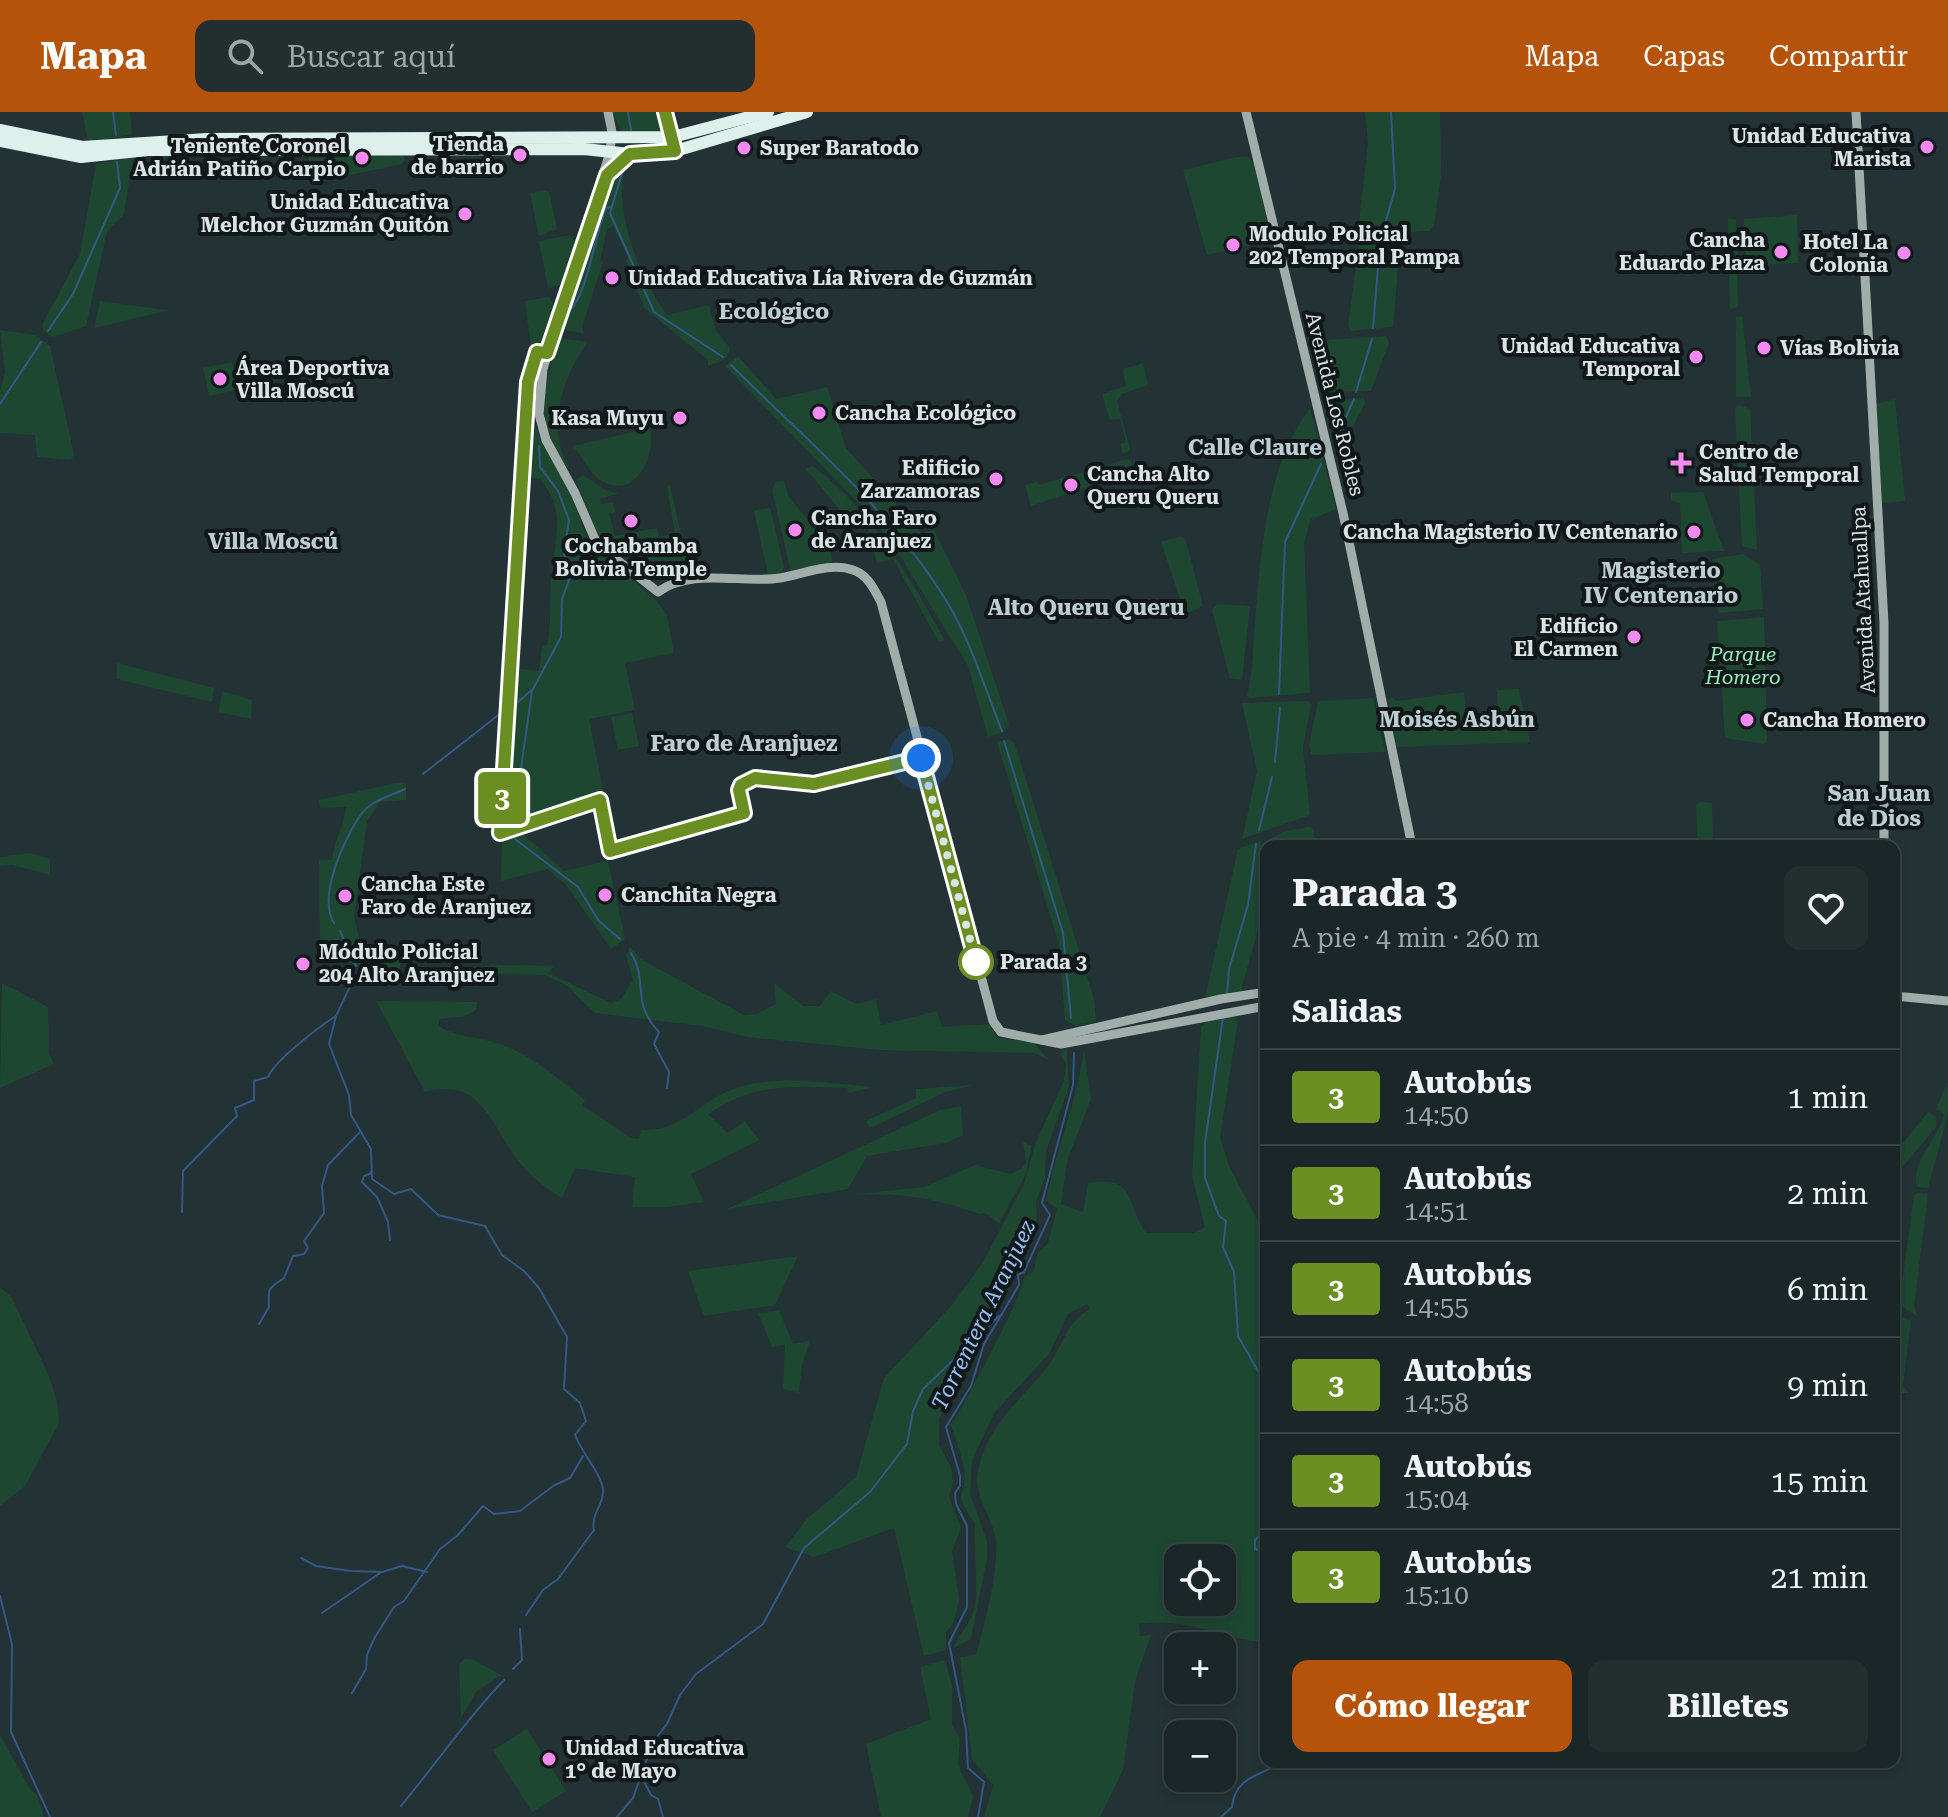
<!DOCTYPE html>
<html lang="es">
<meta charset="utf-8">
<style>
body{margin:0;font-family:"Roboto Serif",serif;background:#232e2f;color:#f1f3f6;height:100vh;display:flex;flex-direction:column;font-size:30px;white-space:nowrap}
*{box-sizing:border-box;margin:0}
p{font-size:26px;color:#9fa5a7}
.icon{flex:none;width:44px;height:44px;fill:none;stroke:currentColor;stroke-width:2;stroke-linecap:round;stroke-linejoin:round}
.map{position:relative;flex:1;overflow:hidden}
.drawer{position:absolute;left:1260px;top:728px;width:640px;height:928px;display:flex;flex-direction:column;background:#1a2627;border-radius:16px;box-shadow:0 4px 12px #0003,0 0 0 2px #384344}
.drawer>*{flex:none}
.badge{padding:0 16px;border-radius:6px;font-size:28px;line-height:52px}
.tools{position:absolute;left:1164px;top:1432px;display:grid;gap:16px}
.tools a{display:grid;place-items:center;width:72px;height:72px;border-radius:16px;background:#1a2627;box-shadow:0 4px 12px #0003,0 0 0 2px #384344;font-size:40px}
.you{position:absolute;width:40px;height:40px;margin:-20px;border:6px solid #fff;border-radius:50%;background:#1a73e8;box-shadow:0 0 0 12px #1a73e833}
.map>.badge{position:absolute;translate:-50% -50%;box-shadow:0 0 0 4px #fff}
h2{padding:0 32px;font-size:30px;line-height:72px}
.round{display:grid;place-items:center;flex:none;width:84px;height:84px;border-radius:16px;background:#232e2f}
.summary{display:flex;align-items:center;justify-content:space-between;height:136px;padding:0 32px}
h1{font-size:38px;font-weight:700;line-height:60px}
.primary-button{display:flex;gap:16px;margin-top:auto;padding:16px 32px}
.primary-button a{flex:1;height:92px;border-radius:16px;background:#b45309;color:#fff;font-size:32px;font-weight:700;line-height:92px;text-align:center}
.primary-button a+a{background:#232e2f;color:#f1f3f6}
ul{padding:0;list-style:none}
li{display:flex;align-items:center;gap:24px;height:96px;padding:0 32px;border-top:2px solid #384344}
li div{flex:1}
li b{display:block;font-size:30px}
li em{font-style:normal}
li .badge{min-width:88px;font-weight:700;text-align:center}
header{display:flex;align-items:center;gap:48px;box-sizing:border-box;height:112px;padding:0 40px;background:#b45309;color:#fff}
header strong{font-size:38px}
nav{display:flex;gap:44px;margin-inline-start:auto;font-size:28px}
.search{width:560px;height:72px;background:#232e2f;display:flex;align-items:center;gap:20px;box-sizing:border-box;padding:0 28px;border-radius:16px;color:#9fa5a7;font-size:30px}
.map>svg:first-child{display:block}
</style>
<header>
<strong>Mapa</strong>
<div class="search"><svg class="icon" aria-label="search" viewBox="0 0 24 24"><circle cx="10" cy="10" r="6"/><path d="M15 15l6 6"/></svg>Buscar aquí</div>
<nav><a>Mapa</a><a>Capas</a><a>Compartir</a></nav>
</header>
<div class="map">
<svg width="1948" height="1705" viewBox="0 0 1948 1705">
<rect width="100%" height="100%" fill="#233234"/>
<g fill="#1e4732" fill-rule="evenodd">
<polygon points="82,0 130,0 132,22 92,31 87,25"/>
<polygon points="613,0 661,0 667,19 622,21"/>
<polygon points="1365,0 1440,0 1441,63 1434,114 1429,119 1367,123 1358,118 1368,31"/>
<polygon points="308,42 403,43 405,48 402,52 312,71"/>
<polygon points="133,45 124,102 107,119 86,214 53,225 44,220 42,213 80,142 96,52"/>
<polygon points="1237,45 1248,45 1254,51 1270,124 1267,129 1207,143 1183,58"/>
<path d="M625 52C614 103 638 162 667 203L709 193 716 219 730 236C729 248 718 251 708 254V248L644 196 626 149 628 145 613 114 607 117 600 149 603 150 582 215 584 221 567 219 562 214 608 67Z"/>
<polygon points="544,78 549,80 557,117 539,124 530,81"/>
<polygon points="1797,103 1798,151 1746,153 1744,107"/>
<polygon points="1728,106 1736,108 1738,195 1730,197"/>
<polygon points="570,123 576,130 563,171 548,177 539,129"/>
<polygon points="1400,129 1393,215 1351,219 1348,214 1359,132"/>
<polygon points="549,185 553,192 540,234 531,236 525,189"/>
<polygon points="100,189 165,198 166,199 94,216"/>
<polygon points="1742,204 1751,285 1736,285 1736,205"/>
<polygon points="0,218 35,223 50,234 74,342 71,348 37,345 35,323 0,321 0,279 5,260"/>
<polygon points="1386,224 1389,231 1371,279 1321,280 1309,233 1311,229"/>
<path d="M559 226 588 230C564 261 544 319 570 354L565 356C535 298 542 286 559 226Z"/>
<polygon points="738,244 776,287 827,275 846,336 922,421 934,418 966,483 1009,612 1004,620 988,625 968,554 897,439 868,401 725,254"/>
<polygon points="232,250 237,278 209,284 203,256"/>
<polygon points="1143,251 1148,273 1122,282 1117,289 1130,338 1123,342 1120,332 1126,330 1120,307 1110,308 1102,282 1126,274 1123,257"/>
<polygon points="1364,286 1365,291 1338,342 1322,290"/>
<polygon points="1895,287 1905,389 1885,391 1882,390 1876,292"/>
<polygon points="1738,293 1750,297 1757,438 1742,434 1735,296"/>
<path d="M1310 296 1336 397 1311 407 1304 430 1310 581 1250 586 1247 584C1253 560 1253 534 1255 510 1261 439 1266 354 1310 296Z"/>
<path d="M529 315H536L571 382 588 430 656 488 667 503 674 541 625 551 635 598 589 607 604 683 513 713 505 704 515 556 539 559 542 534 547 533C552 512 549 491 551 469 553 428 569 403 540 367L526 365Z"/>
<path d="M650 316C654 338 647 362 626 373 599 378 589 357 577 338H573L572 334Z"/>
<polygon points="1127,347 1132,349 1132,360 1031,394 1025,373 1037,370 1039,373"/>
<path d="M813 354C872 399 910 465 945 529L940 530 934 521 893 447 877 451 866 411 853 414 806 357Z"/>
<polygon points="583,363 607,379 619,381 600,387 601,392 613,390 615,400 609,401 615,424 657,416 659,425 675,422 667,375 670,372 689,459 658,469 600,427 576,368"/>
<polygon points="784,369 789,385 831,437 832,450 791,460 772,378 776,370"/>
<polygon points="1703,380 1724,439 1682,441 1680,391 1671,388 1671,381"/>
<polygon points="770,395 784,455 782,461 768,463 754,399"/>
<polygon points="1181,424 1186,429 1203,494 1185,502 1161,430"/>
<polygon points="1743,442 1760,453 1763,497 1718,501 1712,447"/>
<polygon points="1217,492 1250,494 1242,568 1230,567 1212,498"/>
<polygon points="1764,505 1767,629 1764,632 1725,626 1717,509"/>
<polygon points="117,551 214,576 212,590 117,567"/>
<polygon points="1519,577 1530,630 1397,635 1388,589 1391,585 1397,589 1464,580 1466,606 1498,604 1497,578"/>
<polygon points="222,579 252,588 251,607 219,600"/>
<polygon points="1373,586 1385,640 1311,643 1309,633 1318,589"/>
<polygon points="1307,589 1311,593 1303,636 1310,703 1242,727 1257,659 1242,591"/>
<polygon points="632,601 639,634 618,638 611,605"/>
<polygon points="1009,627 1015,632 1094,887 1096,909 1076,914 1065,908 1059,832 997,630"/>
<path d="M401 670 406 672V688L380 690 367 709 354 805 363 842 400 851V858L364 857 320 838 319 748H332C334 728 344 716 346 695L320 696 319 688Z"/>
<polygon points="1700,690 1712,691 1713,734 1698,734 1696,694"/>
<polygon points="1309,715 1313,717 1317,734 1270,734 1270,727 1286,719"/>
<polygon points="521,720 564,759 608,749 625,827 611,837 567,774 547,757 501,769 502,728"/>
<path d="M1260 729C1276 777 1253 831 1241 879L1205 886 1238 737Z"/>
<polygon points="30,741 50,747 50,763 12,753 0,754 0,745"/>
<polygon points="630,835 644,849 744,903 757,902 776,892 774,871 803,894 820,894 831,879 856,892 876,887 881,913 937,899 942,915 989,912 997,926 1033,930 1049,948 1034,941 880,938 747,925 702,914 595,901 566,873 545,863 444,860 492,853 554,854 548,861 611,891 621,887 633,868 626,844"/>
<polygon points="2,871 48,895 49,941 54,952 0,976"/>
<path d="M376 889 477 890 476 898 465 904 439 907V913C446 923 482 926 497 931 532 942 557 966 585 988L582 993 631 1026 639 1027 641 1018C687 1019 698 988 736 976 780 962 828 971 873 975L849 981 847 976C792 974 756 970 708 1002L727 1021 745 1009 759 1028 691 1062 704 1090 667 1095H632L635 1065 575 1056 562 1086C542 1074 525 1060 512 1040 488 1005 478 966 425 980Z"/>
<path d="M1231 902 1238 909 1220 1025 1229 1054 1266 1124V1531C1223 1526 1184 1505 1139 1512L1140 1524 1151 1523 1135 1569 1123 1658 1100 1705H984L993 1673 972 1647 960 1545 976 1543C984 1515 1001 1452 995 1423 990 1401 973 1383 978 1359 987 1312 1021 1289 1048 1254 1064 1233 1066 1210 1090 1197L1087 1192 1068 1202 1049 1242 995 1300 972 1348 970 1382 987 1429V1446L971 1527 953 1536C959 1524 968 1513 973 1501 980 1482 973 1433 975 1411 950 1377 968 1388 964 1357 962 1343 955 1327 951 1313 963 1296 1024 1181 1024 1166L1034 1159 1037 1142 1048 1131 1057 1096 1046 1089C1056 1038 1077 990 1084 937L1091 987 1067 1049 1061 1092 1083 1100 1088 1071C1138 1064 1124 1090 1146 1121H1193L1205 1115 1192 1063 1201 915 1211 906ZM1178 1446H1222V1490H1178Z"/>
<polygon points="1067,937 1069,975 1046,1039 1045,1066 1036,1089 1037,1114 1021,1153 981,1221 961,1271 939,1307 939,1333 951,1355 953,1370 949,1385 961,1415 952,1440 959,1487 954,1510 946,1520 946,1538 924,1544 894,1416 814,1445 785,1435 807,1407 856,1365 884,1266 952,1193 983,1150 1024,1072 1036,1030 1064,969 1066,952 1060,942"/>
<path d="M1948 970V1002L1928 1076 1917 1075C1910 1048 1939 1027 1944 1002L1936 997Z"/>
<polygon points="973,973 946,980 870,1016 866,1009 916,986 916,977"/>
<polygon points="961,994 963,1023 946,1031 867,1044 848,1077 727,1097 940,998"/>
<polygon points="1928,1000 1936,1005 1936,1015 1894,1065 1894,1042"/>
<path d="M1023 1030 1031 1034 1026 1062 999 1111 985 1101 979 1102C935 1086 899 1080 852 1083L924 1075 975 1053 1011 1062 1021 1057 1026 1050Z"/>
<polygon points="1917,1081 1928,1082 1914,1194 1917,1204 1899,1192 1914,1084"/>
<polygon points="798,1144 775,1193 704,1204 688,1159"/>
<polygon points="0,1175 12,1186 49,1264 57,1289 59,1311 25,1374 0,1394"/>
<polygon points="779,1198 793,1232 810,1229 802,1253 799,1281 783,1277 785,1233 772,1235 758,1201"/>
<polygon points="1901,1204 1911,1209 1903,1274 1909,1281 1894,1281 1894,1233"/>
<polygon points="464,1547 474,1548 501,1563 476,1580 461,1606 459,1552"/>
<polygon points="945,1548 952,1573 952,1613 960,1626 958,1653 973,1684 968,1705 881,1705 866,1632 931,1607 920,1555"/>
<polygon points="527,1617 566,1679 532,1700 493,1638"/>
<polygon points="0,1623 30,1677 37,1683 44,1705 0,1705"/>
</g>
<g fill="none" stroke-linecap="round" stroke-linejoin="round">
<g stroke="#345886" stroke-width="2">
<polyline points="113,0 116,23"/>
<polyline points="628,0 631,18"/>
<polyline points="623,58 610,101 654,200 723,245"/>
<polyline points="1383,119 1395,77 1391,0"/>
<path d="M570 198C587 183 595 122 606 96L611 95"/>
<polyline points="1373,216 1380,131"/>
<polyline points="48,219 73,182 120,76 117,50"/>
<path d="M731 253C806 328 892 399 947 490 971 529 985 577 1002 619"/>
<polyline points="1356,280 1372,227"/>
<polyline points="0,292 41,230"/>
<polyline points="1335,330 1354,287"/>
<polyline points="1279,582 1285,430 1321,352"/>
<polyline points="518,590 533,577 561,525 562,487 569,468 564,440 569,408 558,379 540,355 539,334"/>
<polyline points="1004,629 1063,821 1071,906"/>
<polyline points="1275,650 1280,596"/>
<polyline points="423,662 501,601"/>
<polyline points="513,713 532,579"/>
<polyline points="1259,718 1272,665"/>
<polyline points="515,727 578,775 599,809 620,827"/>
<path d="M334 811C317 785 345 724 362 701 371 689 392 683 405 677"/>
<polyline points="340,819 356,854"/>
<path d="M631 841C649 869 630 890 659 920L654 932 669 960 667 976"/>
<path d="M353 868 336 904 329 932 349 983 351 1003 371 1037 372 1067 394 1082 411 1077 438 1103 485 1114 502 1143 524 1159 539 1176 567 1225 564 1277 580 1291 586 1309 575 1323C581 1340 605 1366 603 1381 602 1395 591 1402 594 1418L558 1467 543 1478 526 1503"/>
<polyline points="1227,883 1229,857 1248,793 1256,732"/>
<polyline points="1223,905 1205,1031 1205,1066 1219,1104 1226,1109 1223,1135 1234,1160 1238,1224 1266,1273"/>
<polyline points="372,1061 364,1064 362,1070 377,1085 388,1110 390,1128"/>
<path d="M182 1100 183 1059 237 1004 235 996 254 988V969L268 965C275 948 319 915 336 904"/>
<path d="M259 1212 269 1195C268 1175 268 1177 284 1166L293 1144 304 1142 308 1136 304 1129 324 1101 322 1074 328 1053 360 1020"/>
<polyline points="1266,1327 1262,1331 1266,1358"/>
<polyline points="1266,1417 1255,1428 1255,1437 1266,1440"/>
<polyline points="301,1446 316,1454 351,1459 382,1460 402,1454 427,1460"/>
<polyline points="0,1484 12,1532 11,1620 50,1705"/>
<polyline points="322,1501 380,1461"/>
<polyline points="513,1557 522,1548 520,1517"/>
<polyline points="352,1581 366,1557 367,1543 375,1525 394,1495 404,1489 440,1437 458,1423 483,1394 494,1402 520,1399 553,1374 570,1366 583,1344"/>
<polyline points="640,1662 651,1683 658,1687 663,1705"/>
<path d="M401 1694C435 1653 468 1605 504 1568"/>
<polyline points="617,1705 633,1686 653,1630 667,1612 680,1583 696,1562 763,1512 804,1436 870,1380 907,1332 913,1299 923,1277 999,1204"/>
<polyline points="978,1705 984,1670 968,1656 966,1618 949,1531 967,1495 967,1414 956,1392 955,1381 960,1374 960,1364 946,1315 971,1274 984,1232 1019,1173 1018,1163 1024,1160 1050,1103 1042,1091 1073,973 1074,941"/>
<path d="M1221 1705 1232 1695C1235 1664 1261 1664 1282 1650"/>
</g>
<g stroke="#a1adaa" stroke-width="9">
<path d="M608 0 612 20 610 40 543 257 539 302 546 328 575 381 597 432 658 480C692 455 742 472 780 466 804 462 830 450 853 458 868 463 874 477 881 490L993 909 1001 920 1061 932 1266 894"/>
<polyline points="665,0 673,28"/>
<polyline points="1246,0 1343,401 1412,734"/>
<polyline points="1856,0 1884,511 1884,734"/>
<polyline points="606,65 630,42"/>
<polyline points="1894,884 1948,889"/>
<polyline points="1042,928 1221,887 1266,880"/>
</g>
<g stroke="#def0ec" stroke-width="12">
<polyline points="0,18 82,35 207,27 673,25 768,0"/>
<polyline points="0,29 81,45 148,38 584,37 630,42 675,39 807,0"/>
</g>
</g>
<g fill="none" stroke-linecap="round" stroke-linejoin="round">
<defs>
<polyline id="line" points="665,0 675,39 630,42 607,63 547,241 537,240 528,270 500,721 600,688 610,739 744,701 739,678 741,673 755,666 814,672 921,646 978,857"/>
</defs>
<use href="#line" stroke="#fff" stroke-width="18"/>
<use href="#line" stroke="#6b8e23" stroke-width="12"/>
<polyline stroke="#dbe4e5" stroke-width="8" stroke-dasharray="0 14.4" points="921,646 978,857 976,850"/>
</g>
<g fill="#f38af1" stroke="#121819" stroke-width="3">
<circle cx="1927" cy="35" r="8"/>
<circle cx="744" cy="36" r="8"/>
<circle cx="520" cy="43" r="8"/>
<circle cx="362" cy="46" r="8"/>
<circle cx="465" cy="102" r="8"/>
<circle cx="1233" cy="133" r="8"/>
<circle cx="1781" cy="140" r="8"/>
<circle cx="1904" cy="141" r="8"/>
<circle cx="612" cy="166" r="8"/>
<circle cx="1764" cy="236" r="8"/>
<circle cx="1696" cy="245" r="8"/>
<circle cx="220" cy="267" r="8"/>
<circle cx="819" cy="301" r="8"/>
<circle cx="680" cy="306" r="8"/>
<path d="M1677 339h8v8h8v8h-8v8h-8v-8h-8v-8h8z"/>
<circle cx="996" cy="367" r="8"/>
<circle cx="1071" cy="373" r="8"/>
<circle cx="631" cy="409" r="8"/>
<circle cx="795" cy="418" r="8"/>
<circle cx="1694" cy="420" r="8"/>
<circle cx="1634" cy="525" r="8"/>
<circle cx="1747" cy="608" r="8"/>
<circle cx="605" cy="783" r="8"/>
<circle cx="345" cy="784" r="8"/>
<circle cx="303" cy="852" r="8"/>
<circle cx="549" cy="1647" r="8"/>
</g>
<circle fill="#fff" stroke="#6b8e23" stroke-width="4" cx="976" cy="850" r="16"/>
<g text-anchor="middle" stroke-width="8" stroke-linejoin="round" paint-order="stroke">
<g font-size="20" font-weight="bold" fill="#dbe4e5" stroke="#121819" text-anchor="start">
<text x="1911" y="31" text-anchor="end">Unidad Educativa<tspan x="1911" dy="23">Marista</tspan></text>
<text x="504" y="39" text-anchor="end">Tienda<tspan x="504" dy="23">de barrio</tspan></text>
<text x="346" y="41" text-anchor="end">Teniente Coronel<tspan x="346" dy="23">Adrián Patiño Carpio</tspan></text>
<text x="760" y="43">Super Baratodo</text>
<text x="449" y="97" text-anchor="end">Unidad Educativa<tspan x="449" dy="23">Melchor Guzmán Quitón</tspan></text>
<text x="1249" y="129">Modulo Policial<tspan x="1249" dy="23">202 Temporal Pampa</tspan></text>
<text x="1765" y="135" text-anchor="end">Cancha<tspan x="1765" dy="23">Eduardo Plaza</tspan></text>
<text x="1888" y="137" text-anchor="end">Hotel La<tspan x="1888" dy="23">Colonia</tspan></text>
<text x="628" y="173">Unidad Educativa Lía Rivera de Guzmán</text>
<text x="1680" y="241" text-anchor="end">Unidad Educativa<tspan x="1680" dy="23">Temporal</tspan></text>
<text x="1780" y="243">Vías Bolivia</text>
<text x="236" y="263">Área Deportiva<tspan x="236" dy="23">Villa Moscú</tspan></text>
<text x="835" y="308">Cancha Ecológico</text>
<text x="664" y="313" text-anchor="end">Kasa Muyu</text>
<text x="1699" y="347">Centro de<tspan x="1699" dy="23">Salud Temporal</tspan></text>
<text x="980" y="363" text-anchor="end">Edificio<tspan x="980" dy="23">Zarzamoras</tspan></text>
<text x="1087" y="369">Cancha Alto<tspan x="1087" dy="23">Queru Queru</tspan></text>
<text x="811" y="413">Cancha Faro<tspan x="811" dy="23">de Aranjuez</tspan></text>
<text x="1678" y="427" text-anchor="end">Cancha Magisterio IV Centenario</text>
<text x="631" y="441" text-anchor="middle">Cochabamba<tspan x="631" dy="23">Bolivia Temple</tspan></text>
<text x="1618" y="521" text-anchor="end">Edificio<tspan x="1618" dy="23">El Carmen</tspan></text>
<text x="1763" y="615">Cancha Homero</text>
<text x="361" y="779">Cancha Este<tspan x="361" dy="23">Faro de Aranjuez</tspan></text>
<text x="621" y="790">Canchita Negra</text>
<text x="319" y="847">Módulo Policial<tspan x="319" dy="23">204 Alto Aranjuez</tspan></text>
<text x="565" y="1643">Unidad Educativa<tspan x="565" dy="23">1° de Mayo</tspan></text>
</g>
<g font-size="20" fill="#dbe4e5" stroke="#121819">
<text transform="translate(1335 292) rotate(76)" y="7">Avenida Los Robles</text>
<text transform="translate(1863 488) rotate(-93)" y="7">Avenida Atahuallpa</text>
</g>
<g font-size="20" font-style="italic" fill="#92f0bc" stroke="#121819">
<text x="1743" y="549">Parque<tspan x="1743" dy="23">Homero</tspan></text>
</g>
<g font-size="20" font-weight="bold" fill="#dbe4e5" stroke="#121819" text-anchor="start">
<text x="1000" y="857">Parada 3</text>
</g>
<g font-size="22" font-weight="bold" fill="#bcced1" stroke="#121819">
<text x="774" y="207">Ecológico</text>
<text x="1255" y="343">Calle Claure</text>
<text x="273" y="437">Villa Moscú</text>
<text x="1661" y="466">Magisterio<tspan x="1661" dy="25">IV Centenario</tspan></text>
<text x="1086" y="503">Alto Queru Queru</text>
<text x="1457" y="615">Moisés Asbún</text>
<text x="744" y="639">Faro de Aranjuez</text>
<text x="1879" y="689">San Juan<tspan x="1879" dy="25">de Dios</tspan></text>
</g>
<g font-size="22" font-style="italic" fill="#95c1f9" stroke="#121819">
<text transform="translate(983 1203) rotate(-64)" y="8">Torrentera Aranjuez</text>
</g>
</g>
</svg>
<div class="tools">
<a><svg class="icon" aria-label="locate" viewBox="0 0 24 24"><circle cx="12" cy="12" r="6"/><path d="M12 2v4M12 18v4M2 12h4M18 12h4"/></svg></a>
<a>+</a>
<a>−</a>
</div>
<div class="you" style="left:921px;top:646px"></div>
<b class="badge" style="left:502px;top:686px;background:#6b8e23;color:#fff">3</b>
<section class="drawer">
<div class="summary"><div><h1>Parada 3</h1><p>A pie · 4 min · 260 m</p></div><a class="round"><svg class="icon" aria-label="heart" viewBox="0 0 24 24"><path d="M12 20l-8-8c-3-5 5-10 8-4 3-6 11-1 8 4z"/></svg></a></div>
<h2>Salidas</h2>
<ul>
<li><span class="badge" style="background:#6b8e23;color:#fff">3</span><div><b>Autobús</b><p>14:50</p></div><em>1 min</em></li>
<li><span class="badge" style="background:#6b8e23;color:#fff">3</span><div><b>Autobús</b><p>14:51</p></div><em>2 min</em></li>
<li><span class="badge" style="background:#6b8e23;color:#fff">3</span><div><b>Autobús</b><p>14:55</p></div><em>6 min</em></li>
<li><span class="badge" style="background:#6b8e23;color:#fff">3</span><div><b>Autobús</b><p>14:58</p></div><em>9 min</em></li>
<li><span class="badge" style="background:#6b8e23;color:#fff">3</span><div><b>Autobús</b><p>15:04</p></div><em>15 min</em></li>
<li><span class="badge" style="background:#6b8e23;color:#fff">3</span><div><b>Autobús</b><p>15:10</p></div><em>21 min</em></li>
</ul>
<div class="primary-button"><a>Cómo llegar</a><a>Billetes</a></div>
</section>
</div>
